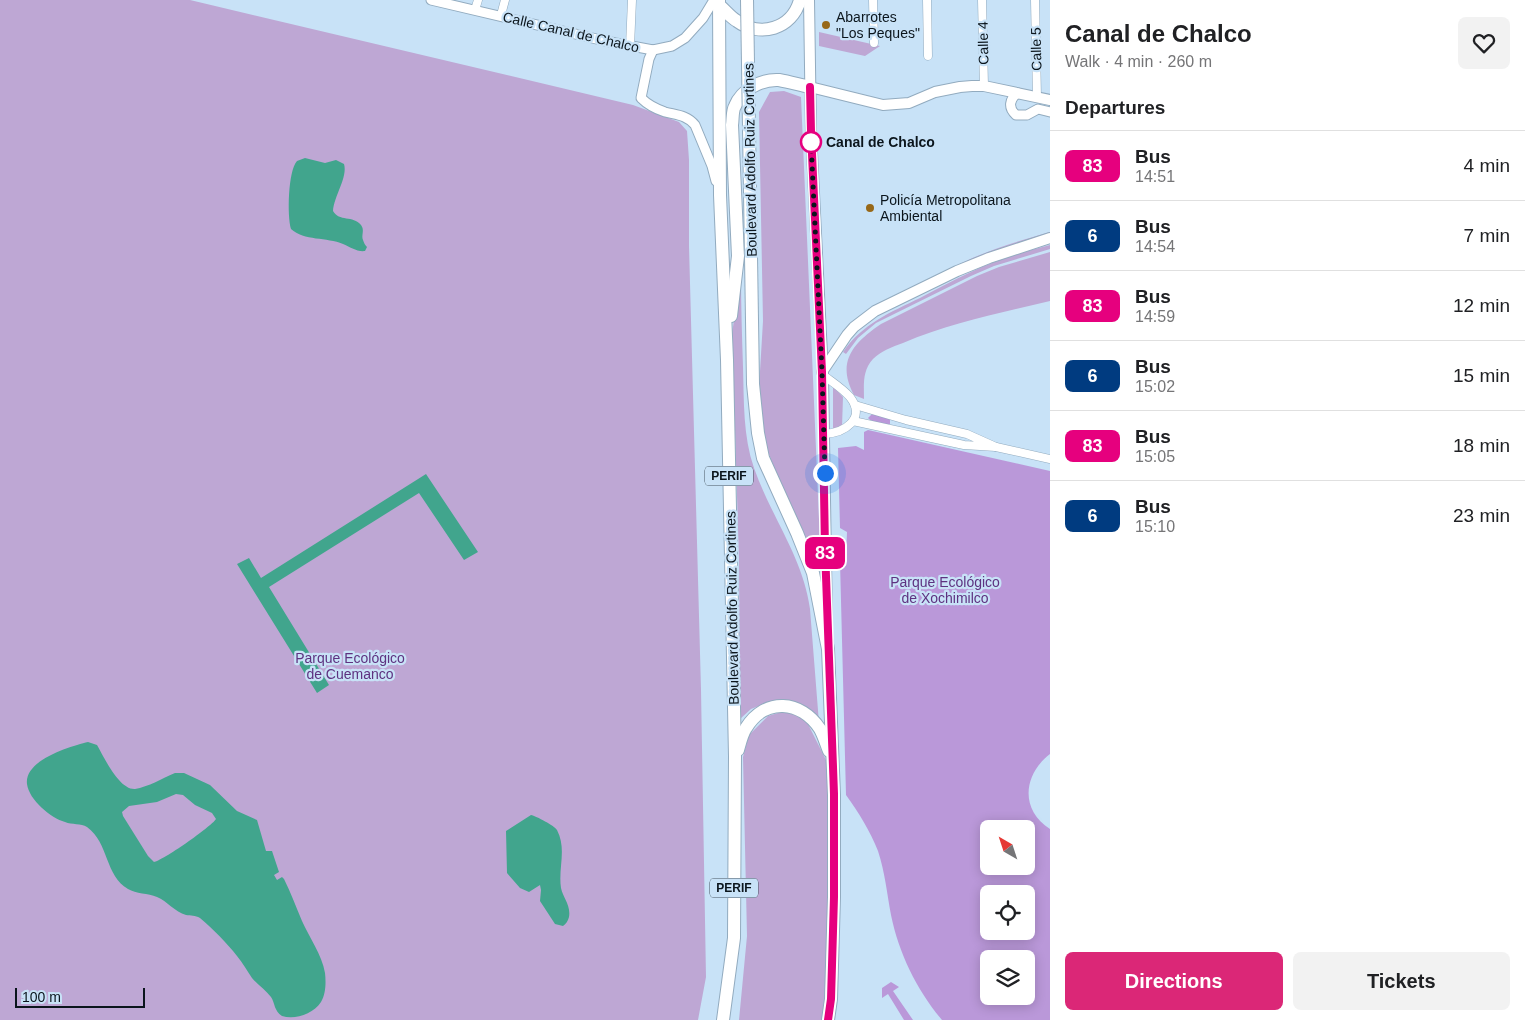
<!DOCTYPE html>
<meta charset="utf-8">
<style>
body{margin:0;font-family:Helvetica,sans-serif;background:#f2f2f2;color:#202124;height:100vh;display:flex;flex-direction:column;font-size:19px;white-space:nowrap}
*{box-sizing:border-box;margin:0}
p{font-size:16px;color:#757577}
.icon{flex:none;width:28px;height:28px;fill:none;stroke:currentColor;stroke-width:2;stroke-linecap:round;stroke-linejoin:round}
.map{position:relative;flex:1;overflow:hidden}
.side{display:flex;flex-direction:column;background:#fff;width:475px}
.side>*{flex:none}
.badge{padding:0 10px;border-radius:8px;font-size:18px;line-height:32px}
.needle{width:32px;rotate:321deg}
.buttons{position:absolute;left:980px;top:820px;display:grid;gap:10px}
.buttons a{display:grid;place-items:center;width:55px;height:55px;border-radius:8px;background:#fff;box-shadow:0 2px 12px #0003;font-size:25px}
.scale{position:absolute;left:15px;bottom:12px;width:130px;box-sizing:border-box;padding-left:5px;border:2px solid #0b151c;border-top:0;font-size:14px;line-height:18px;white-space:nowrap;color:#0b151c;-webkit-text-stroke:4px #c8e2f7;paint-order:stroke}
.you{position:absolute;width:25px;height:25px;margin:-12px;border:4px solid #fff;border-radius:50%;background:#1a73e8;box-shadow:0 0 0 8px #1a73e833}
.map>.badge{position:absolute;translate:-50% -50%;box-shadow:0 0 0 2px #fff}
h2{padding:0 15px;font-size:19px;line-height:45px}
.round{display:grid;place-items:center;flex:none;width:52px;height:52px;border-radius:8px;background:#f2f2f2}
.head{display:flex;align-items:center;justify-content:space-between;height:85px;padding:0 15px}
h1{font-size:24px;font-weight:700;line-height:38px}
.primary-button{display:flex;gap:10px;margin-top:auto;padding:10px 15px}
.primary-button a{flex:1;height:58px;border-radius:8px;background:#db2777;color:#fff;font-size:20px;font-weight:700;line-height:58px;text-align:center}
.primary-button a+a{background:#f2f2f2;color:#202124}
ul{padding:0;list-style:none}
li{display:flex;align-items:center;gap:15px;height:70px;padding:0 15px;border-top:1px solid #e0e0e0}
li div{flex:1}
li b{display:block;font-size:19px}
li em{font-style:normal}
li .badge{min-width:55px;font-weight:700;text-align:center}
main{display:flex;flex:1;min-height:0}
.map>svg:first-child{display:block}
</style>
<main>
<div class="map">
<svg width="1050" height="1020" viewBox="0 0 1050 1020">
<rect width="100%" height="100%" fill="#c8e2f7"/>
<g fill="#bea7d4">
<polygon points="0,0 190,0 633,105 679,122 687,131 689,160 689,246 701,690 706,977 698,1020 0,1020"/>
<polygon points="819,32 880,46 865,56 819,46"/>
<polygon points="784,91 801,97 821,566 787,502 764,441 759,388 763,321 759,112 770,92"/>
<path d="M1050 232V236L948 270C981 252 1015 242 1050 232Z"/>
<path d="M1050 245V249L994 266 971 276 876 323 858 338 846 354 843 352C862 324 891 312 920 298 937 289 953 280 971 272 996 260 1023 252 1050 245Z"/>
<path d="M1050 252V301C1001 313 950 323 903 343 892 347 881 351 873 359 862 371 864 385 864 399L854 395C836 362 853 343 881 324L977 276 999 267Z"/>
<path d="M741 276C741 307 742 337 743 367 744 402 743 436 754 468 771 517 803 557 810 609L819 723 772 701 751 709 740 719 739 560 732 333Z"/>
<polygon points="833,386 843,397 842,427 836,430 833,428"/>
<polygon points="788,710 804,716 827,762 827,1005 825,1020 739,1020 747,936 743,757 749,735 768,716"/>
</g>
<g fill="#ba98d9" fill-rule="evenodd">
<path d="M872 414 890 419V424C884 425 872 423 868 418Z"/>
<path d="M868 430 1050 471V754C1024 774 1019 809 1050 829V1020H942C917 990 899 954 891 915 887 894 885 872 878 851 870 831 859 813 846 795L840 562 846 557 847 532 840 528 838 448 856 446 864 450V432ZM989 829H1026V866H989ZM989 894H1026V931H989ZM989 959H1026V996H989Z"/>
<polygon points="891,982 899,987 893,991 913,1020 904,1020 888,994 882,998 882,988"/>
</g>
<g fill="#41a58d" fill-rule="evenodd">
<path d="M305 158 325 163 336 160 344 164C348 177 334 196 333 211 339 222 353 215 361 225 365 230 361 235 363 240 364 243 365 245 367 247L365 251C357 252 350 247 343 244 327 237 304 241 291 229 287 216 288 171 297 161Z"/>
<polygon points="426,474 478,552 464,560 419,493 269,587 329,685 317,693 237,564 249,558 261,578"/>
<path d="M88 742 97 745C104 757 119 790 135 789 148 787 163 778 175 773H184L210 785 237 811 257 820 266 851H272L279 872 274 875 277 880 282 877 284 879C291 893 296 907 302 921 309 937 322 955 325 973 326 982 326 994 321 1002 313 1014 295 1020 282 1016 274 1011 275 1003 271 997 266 990 258 985 252 978 247 971 243 963 237 956 227 943 213 929 200 918 195 915 191 916 186 915 175 912 167 901 157 897 148 893 136 894 128 889 105 876 109 843 87 827 81 823 72 825 65 822 51 818 29 800 27 784 24 760 71 746 88 742ZM176 794 183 795 195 805 212 813 216 819C211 827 162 861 154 862L148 856 123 816 122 812 129 806 157 802Z"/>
<path d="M531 815C536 816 555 826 557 830 567 849 558 868 561 888 563 898 571 905 569 917 568 921 566 924 563 926L555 924 540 901 541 890 540 885 529 892 520 888 507 873 506 831Z"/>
</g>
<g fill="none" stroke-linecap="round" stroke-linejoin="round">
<defs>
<g id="minor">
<polyline points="873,0 874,43"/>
<polyline points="927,0 928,56"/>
<polyline points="982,0 984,86"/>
<polyline points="1035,0 1037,97"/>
<polyline points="475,10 478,0"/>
<polyline points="501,15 505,0"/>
<polyline points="630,46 632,0"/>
<path d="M823 375C832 382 842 388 850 397 867 419 844 433 824 434"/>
<polyline points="853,421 964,445 996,447 967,434 906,420 855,405"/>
<polyline points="996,447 1050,459"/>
</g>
<g id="tertiary">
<polyline points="431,0 605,41 653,50 672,46 685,38 703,18 714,0"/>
<path d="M653 50 649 59 641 98C647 104 656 109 665 112 676 115 687 115 695 125L712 166 716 181"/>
<path d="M1018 93C1009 99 1008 108 1016 115H1027L1038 109 1050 112"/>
</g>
<g id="secondary">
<polyline points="809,0 811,132 823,375 827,623"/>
<polyline points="810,87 883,105 909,103 935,92 960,87 972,86 984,86 1050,100"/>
<polyline points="822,372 847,335 854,327 875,311 957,271 989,258 1050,238"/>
</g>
<g id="trunk">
<polyline points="719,0 720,195 727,360 735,756 734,938 723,1020"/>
<path d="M719 5C725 10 730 17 737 21 760 38 792 29 800 0"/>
<path d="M731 316 738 256 732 125C733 119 732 111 735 106 742 89 762 79 779 80 790 82 800 85 810 87"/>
<polyline points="752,320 753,384 758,433 763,458 797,533 813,573 828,649 834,795 834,897 831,999 828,1020"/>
<path d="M738 750C740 743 742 734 746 728 765 697 801 700 820 729 824 736 826 744 829 751"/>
</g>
</defs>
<use href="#minor" stroke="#92abbf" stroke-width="9"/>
<use href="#tertiary" stroke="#92abbf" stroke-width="11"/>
<use href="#secondary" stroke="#92abbf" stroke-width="12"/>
<use href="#trunk" stroke="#92abbf" stroke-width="14"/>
<use href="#minor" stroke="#fff" stroke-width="8"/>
<use href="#tertiary" stroke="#fff" stroke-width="9"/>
<use href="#secondary" stroke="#fff" stroke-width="10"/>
<use href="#trunk" stroke="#fff" stroke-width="12"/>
<defs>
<polyline id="trunk-bridge" points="747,0 752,320"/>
</defs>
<use href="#trunk-bridge" stroke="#92abbf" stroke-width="14" stroke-linecap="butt"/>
<use href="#trunk-bridge" stroke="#fff" stroke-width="12"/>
</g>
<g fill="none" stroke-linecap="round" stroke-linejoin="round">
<defs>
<polyline id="line" points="810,87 811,132 822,372 825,549 834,794 834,897 831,999 828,1020"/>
</defs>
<use href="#line" stroke="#fff" stroke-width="11"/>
<use href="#line" stroke="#e6007e" stroke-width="8"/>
<polyline stroke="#0b151c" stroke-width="5" stroke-dasharray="0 9" points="811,142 822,372 825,473"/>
</g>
<g fill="#976818" stroke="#c8e2f7" stroke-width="2">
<circle cx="826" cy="25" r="5"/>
<circle cx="870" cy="208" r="5"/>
</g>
<circle fill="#fff" stroke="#e6007e" stroke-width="2.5" cx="811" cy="142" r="10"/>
<g text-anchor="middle" stroke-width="4.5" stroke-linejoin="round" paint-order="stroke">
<g fill="#c8e2f7" stroke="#44525e" stroke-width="1">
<rect x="705" y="466.5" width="48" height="19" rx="4"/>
<rect x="710" y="878.5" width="48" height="19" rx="4"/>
</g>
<g font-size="12" font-weight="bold" fill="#0b151c">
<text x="729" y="480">PERIF</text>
<text x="734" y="892">PERIF</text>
</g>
<g font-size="14" fill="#0b151c" stroke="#c8e2f7" text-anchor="start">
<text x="836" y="22">Abarrotes<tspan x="836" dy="16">"Los Peques"</tspan></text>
<text x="880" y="205">Policía Metropolitana<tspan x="880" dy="16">Ambiental</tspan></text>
</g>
<g font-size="14" fill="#0b151c" stroke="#c8e2f7">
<text transform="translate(571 32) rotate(13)" y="5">Calle Canal de Chalco</text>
<text transform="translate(983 43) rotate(-91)" y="5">Calle 4</text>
<text transform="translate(1036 49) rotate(-91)" y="5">Calle 5</text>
<text transform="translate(750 160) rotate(-91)" y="5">Boulevard Adolfo Ruiz Cortines</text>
<text transform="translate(732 608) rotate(-91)" y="5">Boulevard Adolfo Ruiz Cortines</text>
</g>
<g font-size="14" font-weight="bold" fill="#0b151c" stroke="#c8e2f7" text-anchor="start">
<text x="826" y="147">Canal de Chalco</text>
</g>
<g font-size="14" fill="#5e3280" stroke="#c8e2f7">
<text x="945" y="587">Parque Ecológico<tspan x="945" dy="16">de Xochimilco</tspan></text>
<text x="350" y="663">Parque Ecológico<tspan x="350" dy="16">de Cuemanco</tspan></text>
</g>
</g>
</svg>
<div class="buttons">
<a><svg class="needle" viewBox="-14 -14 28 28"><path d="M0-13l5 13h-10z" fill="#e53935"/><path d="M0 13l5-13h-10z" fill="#757577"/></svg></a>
<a><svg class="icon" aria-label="locate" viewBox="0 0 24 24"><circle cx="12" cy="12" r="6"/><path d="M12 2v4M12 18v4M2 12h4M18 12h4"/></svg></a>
<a><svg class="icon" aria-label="layers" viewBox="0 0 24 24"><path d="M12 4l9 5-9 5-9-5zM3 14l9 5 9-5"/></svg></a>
</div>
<div class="scale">100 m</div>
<div class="you" style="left:825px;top:473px"></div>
<b class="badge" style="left:825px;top:553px;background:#e6007e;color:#fff">83</b>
</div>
<section class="side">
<div class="head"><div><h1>Canal de Chalco</h1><p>Walk · 4 min · 260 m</p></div><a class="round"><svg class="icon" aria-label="heart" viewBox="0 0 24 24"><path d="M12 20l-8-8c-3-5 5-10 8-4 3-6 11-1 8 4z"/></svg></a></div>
<h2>Departures</h2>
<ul>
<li><span class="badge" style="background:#e6007e;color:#fff">83</span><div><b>Bus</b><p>14:51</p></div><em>4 min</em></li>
<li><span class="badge" style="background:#003b80;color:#fff">6</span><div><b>Bus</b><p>14:54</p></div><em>7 min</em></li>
<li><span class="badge" style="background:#e6007e;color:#fff">83</span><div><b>Bus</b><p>14:59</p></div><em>12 min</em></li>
<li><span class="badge" style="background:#003b80;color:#fff">6</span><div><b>Bus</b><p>15:02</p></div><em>15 min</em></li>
<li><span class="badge" style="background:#e6007e;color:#fff">83</span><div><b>Bus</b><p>15:05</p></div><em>18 min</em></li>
<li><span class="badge" style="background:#003b80;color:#fff">6</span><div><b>Bus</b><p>15:10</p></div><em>23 min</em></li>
</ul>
<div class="primary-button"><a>Directions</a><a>Tickets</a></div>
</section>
</main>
